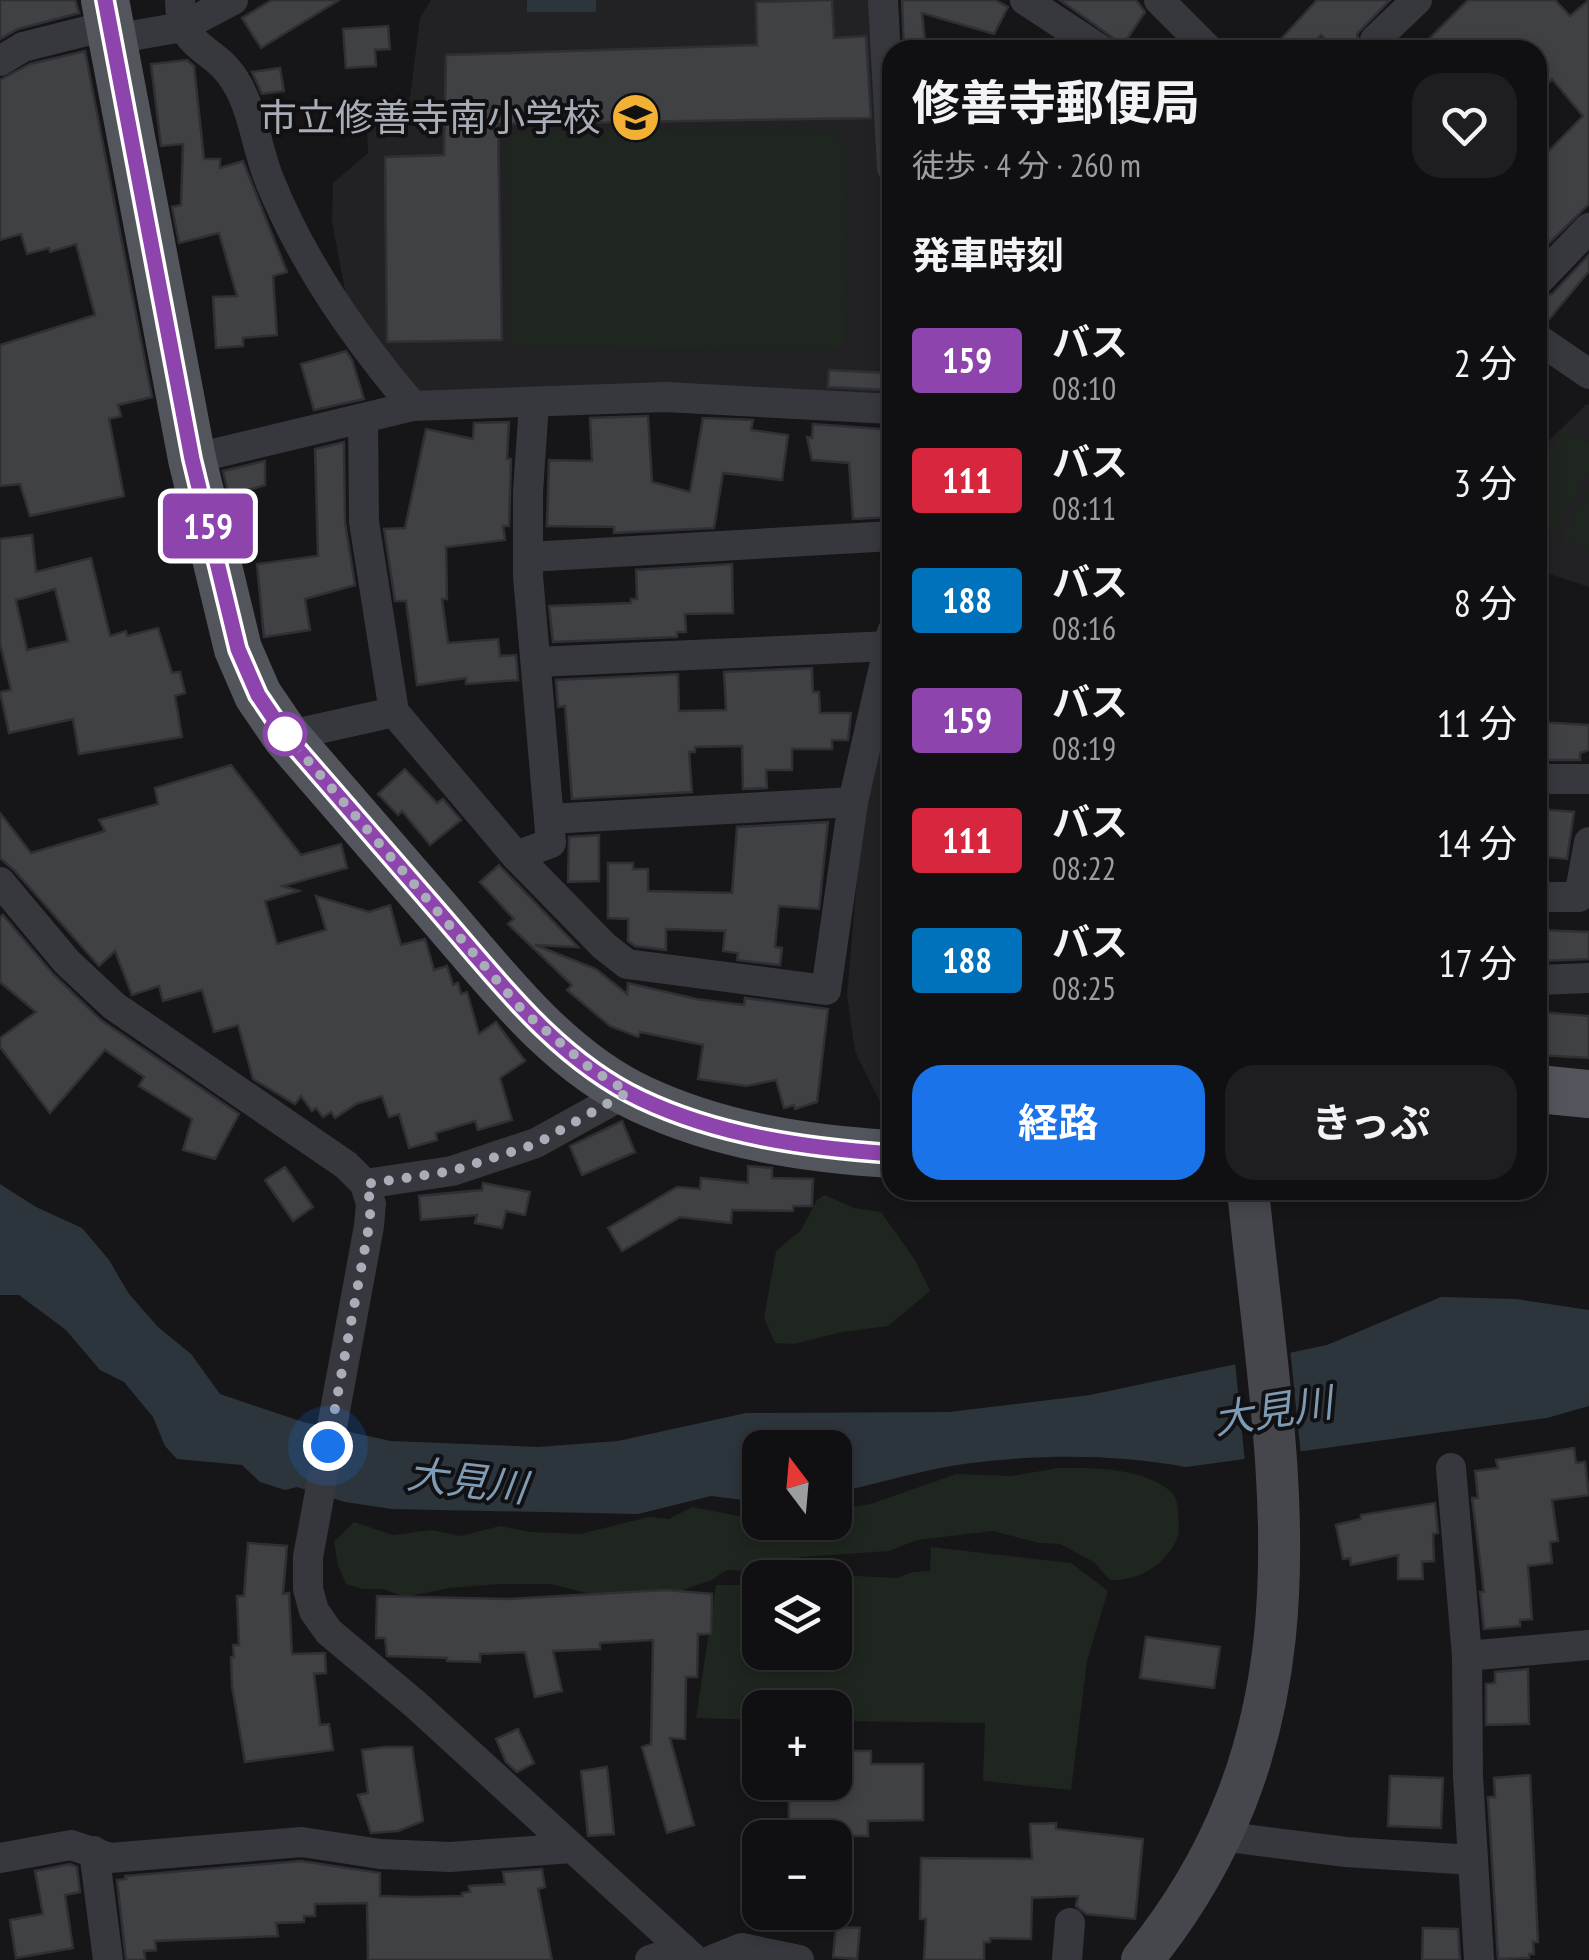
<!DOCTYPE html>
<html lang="ja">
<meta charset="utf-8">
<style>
body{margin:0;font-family:"PT Sans Narrow","Noto Sans JP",sans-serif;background:#1e1e20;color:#f1f3f6;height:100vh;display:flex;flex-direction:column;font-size:38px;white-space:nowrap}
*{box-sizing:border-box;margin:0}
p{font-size:32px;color:#9c9d9f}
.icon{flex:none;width:55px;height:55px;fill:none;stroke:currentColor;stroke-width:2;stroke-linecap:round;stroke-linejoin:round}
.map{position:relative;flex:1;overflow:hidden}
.side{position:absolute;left:882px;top:40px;width:665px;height:1160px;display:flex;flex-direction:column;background:#101012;border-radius:30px;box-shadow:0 5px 15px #0003,0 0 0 2px #303032}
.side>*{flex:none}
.badge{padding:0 20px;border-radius:8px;font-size:35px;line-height:65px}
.needle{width:65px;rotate:344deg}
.tools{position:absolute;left:742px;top:1430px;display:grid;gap:20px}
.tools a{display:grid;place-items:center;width:110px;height:110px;border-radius:20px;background:#101012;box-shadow:0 5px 15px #0003,0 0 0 2px #303032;font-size:50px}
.you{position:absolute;width:50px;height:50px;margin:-25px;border:8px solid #fff;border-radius:50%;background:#1a73e8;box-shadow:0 0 0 15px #1a73e833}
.map>.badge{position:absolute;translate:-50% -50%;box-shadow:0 0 0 5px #fff}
h2{padding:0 30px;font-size:38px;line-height:90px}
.round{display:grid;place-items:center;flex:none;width:105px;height:105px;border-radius:30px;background:#1e1e20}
.headline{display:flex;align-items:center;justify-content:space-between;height:170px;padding:0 30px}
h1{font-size:48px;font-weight:700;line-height:75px}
.primary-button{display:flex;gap:20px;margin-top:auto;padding:20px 30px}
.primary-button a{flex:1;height:115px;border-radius:30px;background:#1a73e8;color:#fff;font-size:40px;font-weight:700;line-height:115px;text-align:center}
.primary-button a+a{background:#1e1e20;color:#f1f3f6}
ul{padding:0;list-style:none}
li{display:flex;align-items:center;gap:30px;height:120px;padding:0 30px}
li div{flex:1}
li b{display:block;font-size:38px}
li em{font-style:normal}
li .badge{min-width:110px;font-weight:700;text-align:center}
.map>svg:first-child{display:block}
</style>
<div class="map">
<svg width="1589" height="1960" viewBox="0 0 1589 1960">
<rect width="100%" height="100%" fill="#161618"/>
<g fill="#222225">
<polygon points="431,0 877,0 892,391 879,401 425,398 400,375 346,295 332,222 333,183 368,153 366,104 410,98 420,18"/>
<polygon points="1587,404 1589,405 1589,587 1538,570 1538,451"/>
<polygon points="892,687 892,1102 881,1104 855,1051 847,995 864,799"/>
</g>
<g fill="#1e261f">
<path d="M821 129C837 134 841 140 847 155L845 341 840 347 823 352 510 346 508 145 510 136 535 131Z"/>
<polygon points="1564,428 1589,444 1589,473 1553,532 1538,523 1538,471"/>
<polygon points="1589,491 1589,552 1562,537"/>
<polygon points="825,1195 854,1208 881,1212 915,1260 930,1291 888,1326 842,1332 794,1344 775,1343 764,1318 776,1251 801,1230 817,1200"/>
<path d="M1058 1468C1093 1468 1134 1467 1165 1487 1175 1493 1178 1502 1178 1513 1178 1520 1180 1530 1178 1536 1168 1564 1137 1582 1110 1580L1094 1562 1060 1544 1039 1543 993 1531 917 1540 889 1551 801 1557 755 1571 726 1570 712 1580 674 1593 591 1594 550 1584H499L449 1588 405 1597 383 1589H362L346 1584 338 1566 334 1542 354 1522 393 1535 431 1530 461 1536 500 1526 530 1532 580 1534 649 1517 669 1519 692 1507 760 1520V1522H835V1509L871 1504 956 1474 1011 1476Z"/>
<polygon points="931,1547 1071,1563 1108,1591 1087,1661 1071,1790 983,1781 985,1723 835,1721 835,1708 760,1708 760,1720 696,1718 716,1585 760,1585 760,1652 835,1652 835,1578 782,1577 793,1573 897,1578 913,1572 930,1571"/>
</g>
<g fill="#2c353c">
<rect x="527" y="0" width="69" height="12"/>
<path d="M0 1184 36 1207 82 1228 109 1260 129 1294 158 1327 191 1354 220 1394 303 1422 391 1441 538 1447 618 1441 746 1413 949 1412 1090 1395 1327 1345 1441 1297 1516 1299 1589 1310V1406L1547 1418 1186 1467C1117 1454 1041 1454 971 1463 925 1469 880 1483 835 1493V1448H760V1502L711 1496 638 1514 392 1509 345 1502 297 1487 285 1490 260 1482 242 1465 177 1459 165 1446 153 1417 124 1382 100 1370 66 1330 19 1295H0Z"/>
</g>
<polygon fill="#161618" points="1290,1348 1301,1456 1245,1463 1235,1361"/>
<g fill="#404145" stroke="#303034" stroke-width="2.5" fill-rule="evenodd">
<polygon points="0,0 75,0 79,13 18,29 0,39"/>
<polygon points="272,0 339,0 261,48 242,18"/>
<polygon points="832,0 834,38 866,36 871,118 498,124 502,340 387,342 385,157 444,155 446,55 757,45 756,2"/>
<polygon points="902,0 995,0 1008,7 994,34 922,13 926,50 904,50"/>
<polygon points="1060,0 1136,0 1145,12 1123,45"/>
<polygon points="1317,0 1390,0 1357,34 1360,50 1338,50 1321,35 1307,50 1271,50"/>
<polygon points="1468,0 1555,0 1570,16 1589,0 1589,204 1538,254 1538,162 1583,116 1552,79 1538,93 1538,50 1418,50"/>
<polygon points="388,26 390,49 375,50 376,66 346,68 343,29"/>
<polygon points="85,51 152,397 118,405 121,416 109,419 124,496 30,516 20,484 0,486 0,345 95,315 76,244 50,252 49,248 27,254 21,234 0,240 0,80 30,64"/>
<polygon points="187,60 194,66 204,159 220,159 220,168 243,161 287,272 273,276 277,335 243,338 243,346 216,348 213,297 237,296 219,233 179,243 172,207 181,205 183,144 161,146 151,64"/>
<polygon points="280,68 284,91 262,94 252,72"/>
<polygon points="1589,255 1589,271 1546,323 1538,321 1538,299 1552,294"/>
<polygon points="346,351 352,360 364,399 314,410 301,364"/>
<polygon points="829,370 887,373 886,390 828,387"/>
<polygon points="648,416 652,482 690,492 703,418 753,420 751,430 788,435 782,480 723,473 714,528 614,533 614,527 547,526 549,460 592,461 590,418"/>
<polygon points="509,422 507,459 511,459 509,526 503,526 505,540 446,547 447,599 442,599 448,643 498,639 500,656 516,655 518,680 466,684 466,678 417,685 406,601 395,601 384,529 405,528 426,429 473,439 474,423"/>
<polygon points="813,424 892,430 892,456 887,457 892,517 853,519 849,463 812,460 807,437 812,438"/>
<polygon points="344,442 345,522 355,585 305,599 310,630 264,637 257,564 318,556 315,449"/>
<polygon points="265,461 265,485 229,496 223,471"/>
<path d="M32 535 36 572 91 558 110 636 126 631 127 636 158 628 172 673 180 672 185 693 175 696 182 737 79 754 73 719 9 733 0 692 11 690 0 643V539ZM55 589 68 641 27 650 16 600Z"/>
<polygon points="732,564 733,613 685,614 686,632 677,632 677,637 553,642 549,606 631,603 631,599 637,599 636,570"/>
<polygon points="812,668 813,692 819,692 820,713 851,713 848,740 832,740 832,749 792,749 792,770 766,770 767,788 743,789 742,746 695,747 695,752 689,752 692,792 572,799 565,706 558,707 556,680 678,674 679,711 726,710 724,672"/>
<polygon points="1538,722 1589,725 1589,750 1580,753 1580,760 1538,760"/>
<polygon points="231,765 301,855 341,844 347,868 283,886 299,891 265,901 277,944 326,930 316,896 369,912 390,905 401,945 425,939 434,970 447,966 453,985 458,983 461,994 467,992 479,1034 496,1022 525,1061 500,1078 512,1120 478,1130 475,1121 436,1133 437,1140 409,1148 399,1114 389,1117 382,1096 356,1104 335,1118 331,1112 323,1117 316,1108 312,1111 301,1096 295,1104 253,1079 238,1025 214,1032 202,990 163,1001 159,986 132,995 115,951 99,966 14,870 0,858 0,813 31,853 105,831 99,820 158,804 155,788"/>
<polygon points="405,769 437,803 443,799 461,820 430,845 402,811 398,815 378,794"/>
<polygon points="1538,809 1574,812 1567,859 1538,856"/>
<polygon points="828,822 819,909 779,906 775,947 782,948 780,965 737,960 738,953 723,951 725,931 666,929 666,950 635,946 628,941 628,919 608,918 608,863 633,863 633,869 648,869 648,891 732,893 737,827"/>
<polygon points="599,835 599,881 568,882 569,837"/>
<polygon points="499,865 578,947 535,945 596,969 627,994 628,983 696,999 744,1005 745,998 828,1009 817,1102 795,1109 794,1105 784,1108 776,1080 746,1086 698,1079 703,1045 640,1032 638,1037 610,1026 567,990 572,985 508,924 514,919 480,882"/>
<polygon points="3,915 53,974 101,1020 239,1114 215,1159 183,1150 192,1119 139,1086 144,1077 105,1050 50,1113 0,1047 0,1038 36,1012 0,982 0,917"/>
<polygon points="1538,930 1589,932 1589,959 1538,961"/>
<polygon points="1538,1012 1589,1016 1589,1058 1538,1055"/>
<polygon points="622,1121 635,1152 582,1175 570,1146"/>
<polygon points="748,1166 772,1168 772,1178 813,1179 812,1206 793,1206 793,1211 732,1210 731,1223 680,1217 622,1251 608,1228 677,1187 700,1189 701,1178 748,1183"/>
<polygon points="285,1167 313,1207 293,1221 265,1180"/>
<polygon points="483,1183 530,1192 525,1215 506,1211 502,1228 475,1223 477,1215 421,1220 419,1196 482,1190"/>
<polygon points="1574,1448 1576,1463 1585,1462 1589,1495 1552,1500 1558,1541 1550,1542 1552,1563 1528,1566 1532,1619 1520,1620 1520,1626 1484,1629 1480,1592 1484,1592 1472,1498 1478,1498 1475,1471 1498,1468 1496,1460"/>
<polygon points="1435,1503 1438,1533 1433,1534 1434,1561 1422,1562 1423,1579 1398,1579 1398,1555 1351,1565 1350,1558 1343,1559 1336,1525 1361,1519 1361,1515"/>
<polygon points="248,1543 287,1546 283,1594 289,1593 292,1654 325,1653 326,1673 314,1674 320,1725 329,1724 333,1750 245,1762 232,1686 231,1657 234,1657 233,1645 239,1645 237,1596 244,1596"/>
<polygon points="666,1590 712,1594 711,1634 698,1634 697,1677 686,1677 685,1739 670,1738 694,1825 667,1833 642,1747 651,1744 653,1640 600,1643 600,1649 553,1651 562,1691 535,1697 525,1652 480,1654 480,1662 447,1661 447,1658 387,1656 385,1638 376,1638 377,1596 507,1599"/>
<polygon points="1146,1637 1220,1647 1214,1688 1140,1678"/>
<polygon points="1528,1669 1529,1724 1486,1725 1486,1684 1495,1683 1495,1672"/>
<polygon points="518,1729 534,1763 517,1772 506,1762 496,1739"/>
<polygon points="384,1747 412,1747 423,1821 398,1831 371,1833 358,1795 368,1793 362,1750"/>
<polygon points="835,1751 871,1751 871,1764 923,1764 923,1820 868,1821 868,1836 789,1836 789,1782 835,1782"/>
<polygon points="607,1767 614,1834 588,1836 581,1771"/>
<polygon points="1530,1775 1538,1942 1533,1942 1534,1954 1529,1954 1529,1958 1498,1959 1488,1797 1495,1797 1494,1778"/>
<polygon points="1390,1776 1443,1778 1441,1828 1388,1826"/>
<polygon points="1056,1823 1056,1829 1143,1839 1135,1919 1086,1914 1076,1906 1078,1896 1032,1898 1031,1939 990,1938 990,1942 984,1942 984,1960 924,1960 926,1919 920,1919 921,1858 1032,1859 1030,1824"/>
<polygon points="301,1861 380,1873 380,1896 416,1897 462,1896 462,1893 470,1892 469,1886 505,1884 503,1872 542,1869 545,1887 538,1889 552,1960 368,1960 367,1903 315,1904 315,1916 304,1916 304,1922 276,1923 278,1936 155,1941 156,1950 144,1951 145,1960 126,1960 117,1880 126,1879 125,1876"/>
<polygon points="70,1864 77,1867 80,1892 65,1895 73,1948 16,1958 10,1920 43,1914 35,1871"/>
<polygon points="836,1927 860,1928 857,1959 833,1957"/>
<polygon points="1423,1928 1458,1929 1460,1960 1422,1960"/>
</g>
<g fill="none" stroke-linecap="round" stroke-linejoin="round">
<g stroke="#37383d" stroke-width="30">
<path d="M180 0C180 53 215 44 237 84 253 111 257 149 269 179 302 262 355 338 413 406"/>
<polyline points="883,0 892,168"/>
<polyline points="1025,0 1101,50"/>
<polyline points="1159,0 1209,50"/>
<polyline points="114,39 182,27 233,0"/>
<polyline points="1385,50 1375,40 1417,0"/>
<polyline points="0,61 23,47 110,25"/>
<polyline points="1538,281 1589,228"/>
<polyline points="1538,339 1589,374"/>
<polyline points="363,419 364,522 394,712 516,856 604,946 627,964 826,990 853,802 892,632"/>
<polyline points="192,459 413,406 665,397 892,409"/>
<polyline points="529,557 892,536"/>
<polyline points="536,662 889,646"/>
<polyline points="286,736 394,712"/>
<polyline points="1538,779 1589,779"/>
<polyline points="549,819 853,802"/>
<polyline points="516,856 551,843 528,576 528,492 534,403"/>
<polyline points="0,882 67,962 114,1006 346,1165 365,1184 371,1204 369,1226 308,1557 308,1589 314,1611 329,1632 415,1704 695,1960"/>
<polyline points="1538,897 1579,897 1589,842"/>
<polyline points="1538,980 1589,978"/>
<polyline points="365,1184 452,1171 536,1143 628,1092"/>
<polyline points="1451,1468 1467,1656"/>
<polyline points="1221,1836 1346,1852 1473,1860"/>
<polyline points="94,1851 108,1960"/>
<polyline points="0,1858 71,1845 110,1858 302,1842 380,1854 450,1857 572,1848"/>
<polyline points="650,1960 683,1949"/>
<polyline points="712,1960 742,1948 799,1960"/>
<polyline points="1067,1960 1070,1923"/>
<polyline points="1479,1960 1468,1776 1467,1656 1589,1645"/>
</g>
<path stroke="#45474d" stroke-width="42" d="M1142 1960C1336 1720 1276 1471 1248 1190"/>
<g stroke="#53555c" stroke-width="48">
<path d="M105 0 192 459 238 649 258 695 286 736C338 796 389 855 441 915 499 982 558 1060 641 1099 720 1136 807 1149 892 1154"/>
<polyline points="1538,1089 1589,1094"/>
</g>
</g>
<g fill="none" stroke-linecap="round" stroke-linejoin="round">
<defs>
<path id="line" d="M105 0 192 459 238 649 258 695 286 736C336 794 386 851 436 909 496 978 556 1059 641 1099 719 1136 807 1148 892 1154"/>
</defs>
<use href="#line" stroke="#fff" stroke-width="22"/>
<use href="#line" stroke="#8e44ad" stroke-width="15"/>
<polyline stroke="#a8adb8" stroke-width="10" stroke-dasharray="0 18" points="285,734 524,1012 591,1069 628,1092 536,1144 452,1171 366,1184 371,1204 369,1226 328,1446"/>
</g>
<defs>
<symbol id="school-disc" viewBox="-11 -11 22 22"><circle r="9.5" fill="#f2b134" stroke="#111113"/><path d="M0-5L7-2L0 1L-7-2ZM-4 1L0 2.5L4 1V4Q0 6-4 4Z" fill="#111"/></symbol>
</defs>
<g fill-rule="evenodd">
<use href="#school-disc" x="608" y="90" width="55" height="55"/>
</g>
<circle fill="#fff" stroke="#8e44ad" stroke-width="5" cx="285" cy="734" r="20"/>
<g text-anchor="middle" stroke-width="8" stroke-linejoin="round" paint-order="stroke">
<g font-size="38" fill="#a8adb8" stroke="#111113" text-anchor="end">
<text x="601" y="131">市立修善寺南小学校</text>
</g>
<g font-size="40" font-style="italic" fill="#7f9bb3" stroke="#111113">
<text transform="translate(1273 1411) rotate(-9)" y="14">大見川</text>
<text transform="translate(467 1481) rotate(7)" y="14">大見川</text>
</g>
</g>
</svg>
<div class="tools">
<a><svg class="needle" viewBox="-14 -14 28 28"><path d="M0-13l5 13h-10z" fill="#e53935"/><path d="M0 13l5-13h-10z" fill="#9c9d9f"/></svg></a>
<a><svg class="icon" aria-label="layers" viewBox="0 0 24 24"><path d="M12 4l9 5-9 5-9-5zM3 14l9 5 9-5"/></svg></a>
<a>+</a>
<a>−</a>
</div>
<div class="you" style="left:328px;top:1446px"></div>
<b class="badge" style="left:208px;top:526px;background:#8e44ad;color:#fff">159</b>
<section class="side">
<div class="headline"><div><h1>修善寺郵便局</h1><p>徒歩 · 4 分 · 260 m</p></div><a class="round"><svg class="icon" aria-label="heart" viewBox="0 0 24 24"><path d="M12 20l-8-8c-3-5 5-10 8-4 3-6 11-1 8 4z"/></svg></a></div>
<h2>発車時刻</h2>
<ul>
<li><span class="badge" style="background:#8e44ad;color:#fff">159</span><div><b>バス</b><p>08:10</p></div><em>2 分</em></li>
<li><span class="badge" style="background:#d7263d;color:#fff">111</span><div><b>バス</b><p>08:11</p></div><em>3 分</em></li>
<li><span class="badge" style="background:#0072bc;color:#fff">188</span><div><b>バス</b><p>08:16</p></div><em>8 分</em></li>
<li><span class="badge" style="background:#8e44ad;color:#fff">159</span><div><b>バス</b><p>08:19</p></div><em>11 分</em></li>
<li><span class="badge" style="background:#d7263d;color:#fff">111</span><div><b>バス</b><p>08:22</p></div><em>14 分</em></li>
<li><span class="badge" style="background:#0072bc;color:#fff">188</span><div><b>バス</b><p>08:25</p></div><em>17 分</em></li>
</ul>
<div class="primary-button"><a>経路</a><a>きっぷ</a></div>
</section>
</div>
